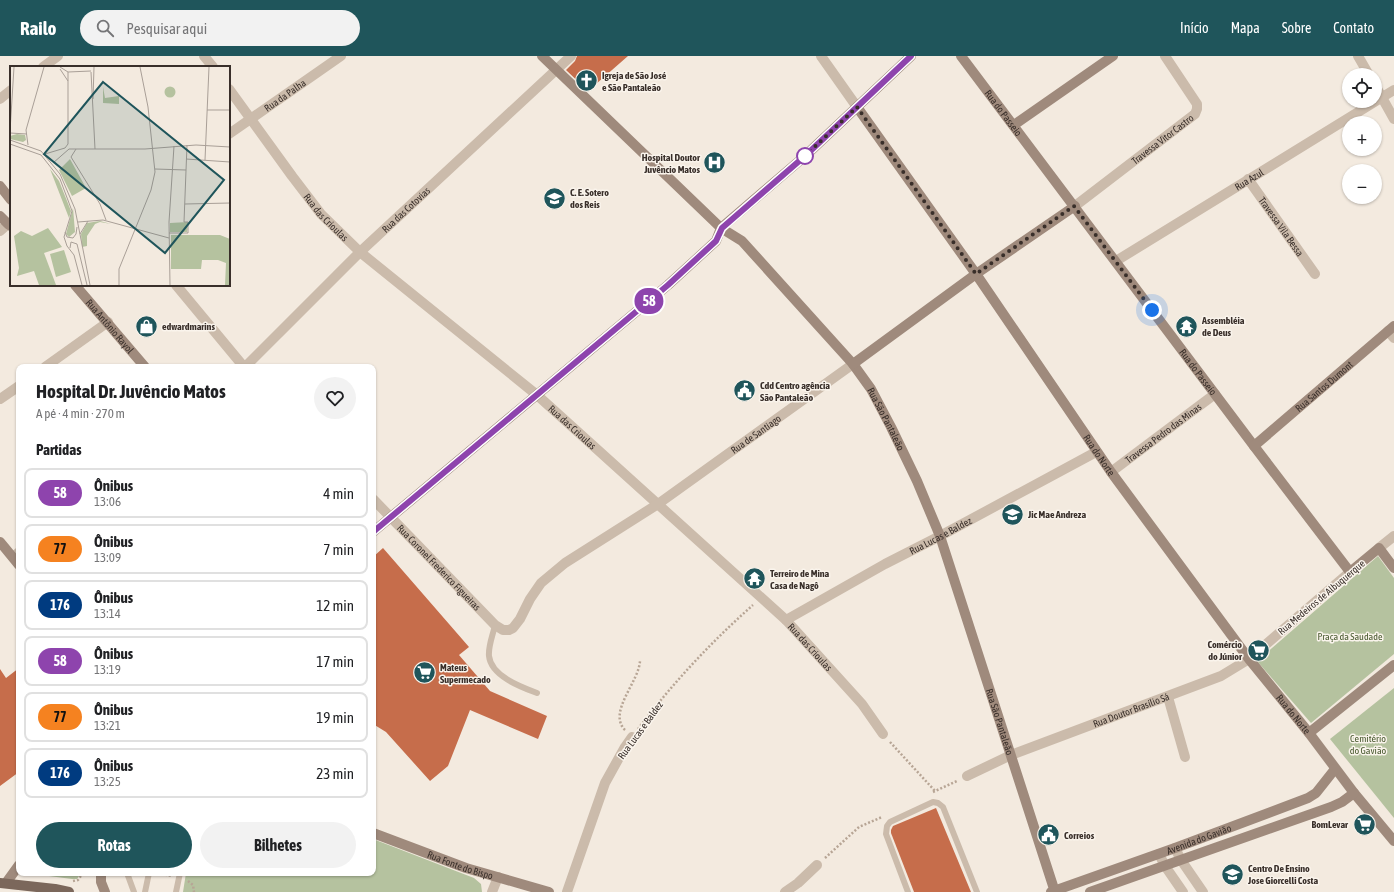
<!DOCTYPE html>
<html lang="pt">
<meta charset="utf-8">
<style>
body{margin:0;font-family:"Asap Condensed",sans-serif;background:#f2f2f2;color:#202124;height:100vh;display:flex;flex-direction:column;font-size:15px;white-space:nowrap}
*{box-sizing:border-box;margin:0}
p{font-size:13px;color:#757577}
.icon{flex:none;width:22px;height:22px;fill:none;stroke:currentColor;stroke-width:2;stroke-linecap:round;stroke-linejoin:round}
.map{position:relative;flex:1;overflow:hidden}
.sheet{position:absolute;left:16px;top:308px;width:360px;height:512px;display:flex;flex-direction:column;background:#fff;border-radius:8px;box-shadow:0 1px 3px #0004}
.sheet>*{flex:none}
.badge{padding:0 8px;border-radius:13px;font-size:14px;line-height:26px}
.fabs{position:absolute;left:1342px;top:12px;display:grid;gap:8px}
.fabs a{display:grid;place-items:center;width:40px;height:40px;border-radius:50%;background:#fff;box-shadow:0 1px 3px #0004;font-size:20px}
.you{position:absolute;width:20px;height:20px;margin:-10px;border:3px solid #fff;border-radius:50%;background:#1a73e8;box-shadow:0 0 0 6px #1a73e833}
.map>.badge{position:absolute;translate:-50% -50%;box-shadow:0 0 0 2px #fff}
h2{padding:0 20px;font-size:15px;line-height:36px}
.round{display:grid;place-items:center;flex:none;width:42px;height:42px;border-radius:21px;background:#f2f2f2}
.head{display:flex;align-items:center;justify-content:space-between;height:68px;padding:0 20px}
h1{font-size:19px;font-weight:700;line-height:30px}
.primary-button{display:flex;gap:8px;margin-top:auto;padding:8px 20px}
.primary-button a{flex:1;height:46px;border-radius:24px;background:#1f555b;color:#fff;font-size:16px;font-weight:700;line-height:46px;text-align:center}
.primary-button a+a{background:#f2f2f2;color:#202124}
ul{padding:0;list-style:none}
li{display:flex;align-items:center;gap:12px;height:50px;margin:0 8px 6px;padding:0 12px;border:2px solid #e0e0e0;border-radius:8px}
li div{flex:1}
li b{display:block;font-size:15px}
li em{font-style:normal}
li .badge{min-width:44px;font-weight:700;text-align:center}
header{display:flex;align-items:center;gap:24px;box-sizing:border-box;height:56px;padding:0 20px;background:#1f555b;color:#fff}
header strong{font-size:19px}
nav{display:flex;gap:22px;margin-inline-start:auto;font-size:14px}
.search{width:280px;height:36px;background:#f2f2f2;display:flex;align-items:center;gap:10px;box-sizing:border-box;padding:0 14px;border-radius:22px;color:#757577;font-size:15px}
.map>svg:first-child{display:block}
</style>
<header>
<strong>Railo</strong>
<div class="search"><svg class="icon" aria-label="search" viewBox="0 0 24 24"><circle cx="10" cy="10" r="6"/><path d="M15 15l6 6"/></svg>Pesquisar aqui</div>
<nav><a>Início</a><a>Mapa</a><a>Sobre</a><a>Contato</a></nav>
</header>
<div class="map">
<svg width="1394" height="836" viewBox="0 0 1394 836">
<rect width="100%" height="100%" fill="#f3eadf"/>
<g fill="#b5c29f">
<polygon points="1378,500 1394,522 1394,598 1311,667 1257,605"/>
<polygon points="1394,632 1394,762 1330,683"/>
<polygon points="373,783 474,822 481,828 482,836 183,836 186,817 373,817"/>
<polygon points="26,817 81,817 77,823 72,823"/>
</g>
<g fill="#c66d4b">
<polygon points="577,0 628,0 588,35 566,14 575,5"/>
<polygon points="383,492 469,591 459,599 490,635 547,660 538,683 470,654 448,710 430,725 386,676 373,668 373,501"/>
<polygon points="19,612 19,716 0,730 0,613 6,622"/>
<polygon points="936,752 971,836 914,836 891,777 891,774 893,770"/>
</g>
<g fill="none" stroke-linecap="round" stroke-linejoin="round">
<g stroke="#b7a595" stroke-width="2.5" stroke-dasharray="2 2" stroke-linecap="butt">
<path d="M638 673C672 628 711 586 753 549"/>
<path d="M625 674C607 656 640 625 640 604"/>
<polyline points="890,686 935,735"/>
<polyline points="933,736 957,725"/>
<polyline points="825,802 859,771 882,761"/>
<polyline points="157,817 172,820"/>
<polyline points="73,825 78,824 83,817"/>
<polyline points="188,825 193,829 194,836"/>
</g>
<g stroke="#cbbbab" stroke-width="6">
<path d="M495 569C493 579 488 590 489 600 491 620 521 631 537 637"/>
<polyline points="127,817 134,836"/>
<polyline points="145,836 149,817"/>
<polyline points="176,836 180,817"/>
<polyline points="908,836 886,778 887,770 890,766 933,746 938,747 943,751 977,836"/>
</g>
<g stroke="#cbbbab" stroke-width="10">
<polyline points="204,0 213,11"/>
<polyline points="821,0 857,51"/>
<polyline points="1358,0 1369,19"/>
<polyline points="43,11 58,0"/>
<polyline points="1375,29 1394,63"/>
<path id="s1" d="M229 33 292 120 321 158 360 196 537 339 786 564 862 648 883 678"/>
<polyline points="0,43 11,34"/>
<path id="s2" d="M229 78 341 0"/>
<path id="s3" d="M1248 123 1315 218"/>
<path id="s4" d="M1075 150 1195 58 1197 53V48L1165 0"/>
<polyline points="0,175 8,168"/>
<path id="s5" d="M1116 205 1394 34"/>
<polyline points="176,229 244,311"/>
<polyline points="1388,275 1394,282"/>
<polyline points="45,311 108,266"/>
<path id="s6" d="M245 311 360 196 571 0"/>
<polyline points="0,343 19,330"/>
<path id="s7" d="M1111 416 1215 338"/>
<path id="s8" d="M373 443 495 569 503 574H509L513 572 520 563 530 543 541 527 565 507 658 448 853 308"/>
<polyline points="1379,492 1394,480"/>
<polyline points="13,501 19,496"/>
<path id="s9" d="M786 564 885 508 940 480 1096 396"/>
<polyline points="1168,641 1185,701"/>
<path id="s10" d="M967 720 1011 699 1221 620 1249 603 1350 516"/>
<polyline points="1175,792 1181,804 1203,836"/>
<polyline points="1159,798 1165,810 1183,836"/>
<polyline points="492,836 498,821"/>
<polyline points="567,836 605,727 625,691 632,681"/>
<polyline points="785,836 798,827 817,809"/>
</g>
<g stroke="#9f8a7c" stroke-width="10">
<path id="s11" d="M542 0 721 172 742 185 853 308 871 333 891 371 917 425 940 480 1055 836"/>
<path id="s12" d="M961 0 1254 390 1350 516 1379 492 1394 512"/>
<path id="s13" d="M857 51 976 218 1111 416 1249 603 1309 677 1354 737 1394 785"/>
<polyline points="1014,69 1113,0"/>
<polyline points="0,130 11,144"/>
<polyline points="0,160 8,168 11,170"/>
<path id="s14" d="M75 229 145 311"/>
<polyline points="853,308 976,218 1075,150"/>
<path id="s15" d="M1254 390 1394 270"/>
<polyline points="373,476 668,229 716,185 721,172 805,100 911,0"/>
<polyline points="0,486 19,509"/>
<polyline points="1309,677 1394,609"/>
<path id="s16" d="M373 777 466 812 549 836"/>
<polyline points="101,817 101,826 105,836"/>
<polyline points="6,827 19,809"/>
<path id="s17" d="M1051 836 1175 792 1308 742 1316 737 1335 713"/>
<polyline points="1090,836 1331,751 1342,746 1354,737"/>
</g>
<polyline stroke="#7b675b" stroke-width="10" points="0,827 55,833 69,836"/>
</g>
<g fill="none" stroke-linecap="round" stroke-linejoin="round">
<defs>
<polyline id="line" points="373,476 668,229 716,185 722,172 805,100 911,0"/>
</defs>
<use href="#line" stroke="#fff" stroke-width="9"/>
<use href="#line" stroke="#8e44ad" stroke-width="6"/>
<polyline stroke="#392f2a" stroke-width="4" stroke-dasharray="0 7.2" points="805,100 857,51 976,218 1074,150 1152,254"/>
</g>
<defs>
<symbol id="church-disc" viewBox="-11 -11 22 22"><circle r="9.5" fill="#1f555b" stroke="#faf4ec"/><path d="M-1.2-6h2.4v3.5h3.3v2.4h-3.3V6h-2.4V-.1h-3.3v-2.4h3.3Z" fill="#fff"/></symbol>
<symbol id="hospital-disc" viewBox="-11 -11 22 22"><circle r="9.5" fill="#1f555b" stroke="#faf4ec"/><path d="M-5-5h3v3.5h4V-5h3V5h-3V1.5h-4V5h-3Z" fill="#fff"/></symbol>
<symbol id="school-disc" viewBox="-11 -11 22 22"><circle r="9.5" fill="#1f555b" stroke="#faf4ec"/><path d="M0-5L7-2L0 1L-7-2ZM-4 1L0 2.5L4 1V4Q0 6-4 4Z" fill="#fff"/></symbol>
<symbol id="shop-disc" viewBox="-11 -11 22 22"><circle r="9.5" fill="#1f555b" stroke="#faf4ec"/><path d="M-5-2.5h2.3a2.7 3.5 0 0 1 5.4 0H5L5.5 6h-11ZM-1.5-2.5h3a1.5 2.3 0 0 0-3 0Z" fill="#fff"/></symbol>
<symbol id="temple-disc" viewBox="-11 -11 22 22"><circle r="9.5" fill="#1f555b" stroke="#faf4ec"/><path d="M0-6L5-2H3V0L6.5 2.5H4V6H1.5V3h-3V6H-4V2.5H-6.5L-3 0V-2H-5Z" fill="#fff"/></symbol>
<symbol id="civic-disc" viewBox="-11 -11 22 22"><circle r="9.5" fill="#1f555b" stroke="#faf4ec"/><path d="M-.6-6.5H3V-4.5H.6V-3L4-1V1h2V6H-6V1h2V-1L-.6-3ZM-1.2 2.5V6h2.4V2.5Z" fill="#fff"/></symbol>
<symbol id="supermarket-disc" viewBox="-11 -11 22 22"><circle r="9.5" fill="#1f555b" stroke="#faf4ec"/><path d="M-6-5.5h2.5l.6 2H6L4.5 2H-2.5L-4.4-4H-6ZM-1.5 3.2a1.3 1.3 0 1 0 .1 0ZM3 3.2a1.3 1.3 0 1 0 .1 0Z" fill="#fff"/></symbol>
</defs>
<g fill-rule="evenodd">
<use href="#church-disc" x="574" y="12" width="25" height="25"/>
<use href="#hospital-disc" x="702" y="94" width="25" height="25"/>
<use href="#school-disc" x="542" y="130" width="25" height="25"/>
<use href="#shop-disc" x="134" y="258" width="25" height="25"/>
<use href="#temple-disc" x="1174" y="258" width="25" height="25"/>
<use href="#civic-disc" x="732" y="322" width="25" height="25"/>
<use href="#school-disc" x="1000" y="446" width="25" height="25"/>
<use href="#temple-disc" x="742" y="510" width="25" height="25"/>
<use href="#supermarket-disc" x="1246" y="582" width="25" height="25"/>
<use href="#supermarket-disc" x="412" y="604" width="25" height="25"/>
<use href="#supermarket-disc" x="1352" y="756" width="25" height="25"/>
<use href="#civic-disc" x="1036" y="766" width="25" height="25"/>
<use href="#school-disc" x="1220" y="806" width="25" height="25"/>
</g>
<circle fill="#fff" stroke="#8e44ad" stroke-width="2" cx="805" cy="100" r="8"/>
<g text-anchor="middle" stroke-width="3" stroke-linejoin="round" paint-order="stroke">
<g font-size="10" font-weight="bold" fill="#392f2a" stroke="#faf4ec" text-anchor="start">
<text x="602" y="23">Igreja de São José<tspan x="602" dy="12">e São Pantaleão</tspan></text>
<text x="700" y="105" text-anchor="end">Hospital Doutor<tspan x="700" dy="12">Juvêncio Matos</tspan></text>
<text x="570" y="140">C. E. Sotero<tspan x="570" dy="12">dos Reis</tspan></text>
<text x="1202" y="268">Assembléia<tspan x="1202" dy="12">de Deus</tspan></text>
<text x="162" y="274">edwardmarins</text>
<text x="760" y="333">Cdd Centro agência<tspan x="760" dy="12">São Pantaleão</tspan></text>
<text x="1028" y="462">Jic Mae Andreza</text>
<text x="770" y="521">Terreiro de Mina<tspan x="770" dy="12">Casa de Nagô</tspan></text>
<text x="1242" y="592" text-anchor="end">Comércio<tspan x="1242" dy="12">do Júnior</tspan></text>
<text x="440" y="615">Mateus<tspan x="440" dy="12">Supermecado</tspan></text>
<text x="1348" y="772" text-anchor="end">BomLevar</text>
<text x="1064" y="783">Correios</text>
<text x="1248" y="816">Centro De Ensino<tspan x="1248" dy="12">Jose Giorcelli Costa</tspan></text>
</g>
<g font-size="10" fill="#392f2a" stroke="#faf4ec">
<text dy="4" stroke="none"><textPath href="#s2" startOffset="68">Rua da Palha</textPath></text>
<text dy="4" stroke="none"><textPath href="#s12" startOffset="71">Rua do Passeio</textPath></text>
<text dy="4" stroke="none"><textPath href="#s4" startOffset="110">Travessa Vitor Castro</textPath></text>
<text dy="4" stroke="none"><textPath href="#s5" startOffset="156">Rua Azul</textPath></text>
<text dy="4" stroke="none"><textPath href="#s6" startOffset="225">Rua das Cotovias</textPath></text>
<text dy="4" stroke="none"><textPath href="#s1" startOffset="161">Rua das Crioulas</textPath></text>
<text dy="4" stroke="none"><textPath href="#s3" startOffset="58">Travessa Vila Bessa</textPath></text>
<text dy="4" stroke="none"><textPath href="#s14" startOffset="54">Rua Antônio Rayol</textPath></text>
<text dy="4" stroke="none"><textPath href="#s12" startOffset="395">Rua do Passeio</textPath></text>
<text dy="4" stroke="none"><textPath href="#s15" startOffset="92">Rua Santos Dumont</textPath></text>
<text dy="4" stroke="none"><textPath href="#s11" startOffset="503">Rua São Pantaleão</textPath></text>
<text dy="4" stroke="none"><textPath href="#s1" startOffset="485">Rua das Crioulas</textPath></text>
<text dy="4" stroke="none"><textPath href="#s7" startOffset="65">Travessa Pedro das Minas</textPath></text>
<text dy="4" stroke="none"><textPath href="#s8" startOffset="510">Rua de Santiago</textPath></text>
<text dy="4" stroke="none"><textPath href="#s13" startOffset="424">Rua do Norte</textPath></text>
<text dy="4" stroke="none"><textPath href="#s9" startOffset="176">Rua Lucas e Baldez</textPath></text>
<text dy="4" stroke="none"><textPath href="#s8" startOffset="95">Rua Coronel Frederico Figueiras</textPath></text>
<text transform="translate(1321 541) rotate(-40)" y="4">Rua Medeiros de Albuquerque</text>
<text dy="4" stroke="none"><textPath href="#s1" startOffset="809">Rua das Crioulas</textPath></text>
<text dy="4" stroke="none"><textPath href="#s10" startOffset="177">Rua Doutor Brasílio Sá</textPath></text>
<text dy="4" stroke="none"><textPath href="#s13" startOffset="748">Rua do Norte</textPath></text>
<text dy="4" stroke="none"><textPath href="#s11" startOffset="827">Rua São Pantaleão</textPath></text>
<text transform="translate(640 674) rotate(-54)" y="4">Rua Lucas e Baldez</text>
<text dy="4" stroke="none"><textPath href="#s17" startOffset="157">Avenida do Gavião</textPath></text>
<text dy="4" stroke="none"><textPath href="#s16" startOffset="93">Rua Fonte do Bispo</textPath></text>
</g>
<g font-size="10" fill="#47582e" stroke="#faf4ec">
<text x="1350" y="584">Praça da Saudade</text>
<text x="1368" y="686">Cemitério<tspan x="1368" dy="12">do Gavião</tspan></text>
</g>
</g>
<g transform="translate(10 10)">
<rect width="220" height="220" fill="#f3eadf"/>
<path d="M154.5 26a5.5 5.5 0 1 1 11 0a5.5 5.5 0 1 1-11 0ZM93 21 95 32 109 30V38L93 37ZM7 68 15 69 16 74 13 76 0 73V70ZM60 93 76 122 62 130 49 104ZM40 103 49 115 61 145 59 152ZM63 142 65 166 59 171 56 168ZM90 155 101 158 90 156 85 158 77 170V180L72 181 71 168 77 157ZM178 156 177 166H160V157ZM38 162 52 181 34 187 46 219H29L24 205 7 210 9 202 4 170 11 165 22 170ZM161 169H210L220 173V219H215L216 197 208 194H192L191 203H161ZM54 184 61 206 46 211 40 188Z" fill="#b5c29f"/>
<path fill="none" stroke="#a99f97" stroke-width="1" d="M50 3 58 15M58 6 81 5M81 6 85 83M83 33 84 1M197 44H220M0 65 4 1M0 67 17 68M0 74 31 85 50 108 65 143 80 219M0 78 31 89 50 113 62 145 54 171 57 180 64 189 72 219M18 79 16 64 34 1M66 83 61 91 90 138 96 154M35 88 55 82 58 78V6L50 1M176 93 220 96M195 94 199 1M43 97 59 83H135L186 79 220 81M145 103 176 104M175 138 220 137M68 156 93 154 159 172M55 166 57 171 63 172 66 168 67 161M159 167H178V156H174L177 79M70 168 78 155M60 182 61 176 67 178 77 219M109 219V203L141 124 145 106 138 41 130 1M160 219 159 156 164 80"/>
<path fill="#1f555b" fill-opacity="0.15" stroke="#1f555b" stroke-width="2" d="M93 16 214 114 155 187 34 88Z"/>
<rect width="220" height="220" fill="none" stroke="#392f2a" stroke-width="2"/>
</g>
</svg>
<div class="fabs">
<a><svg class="icon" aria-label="locate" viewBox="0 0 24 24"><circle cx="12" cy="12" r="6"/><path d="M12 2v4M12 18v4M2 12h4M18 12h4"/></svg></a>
<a>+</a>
<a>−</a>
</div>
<div class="you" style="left:1152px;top:254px"></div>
<b class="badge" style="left:649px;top:245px;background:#8e44ad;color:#fff">58</b>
<section class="sheet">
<div class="head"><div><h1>Hospital Dr. Juvêncio Matos</h1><p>A pé · 4 min · 270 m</p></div><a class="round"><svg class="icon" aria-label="heart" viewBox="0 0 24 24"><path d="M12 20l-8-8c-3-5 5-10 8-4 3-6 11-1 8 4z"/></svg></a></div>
<h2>Partidas</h2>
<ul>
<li><span class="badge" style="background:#8e44ad;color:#fff">58</span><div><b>Ônibus</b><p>13:06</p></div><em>4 min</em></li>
<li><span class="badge" style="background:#f58220;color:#111">77</span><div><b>Ônibus</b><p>13:09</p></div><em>7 min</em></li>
<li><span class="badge" style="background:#003b80;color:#fff">176</span><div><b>Ônibus</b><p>13:14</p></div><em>12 min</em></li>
<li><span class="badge" style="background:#8e44ad;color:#fff">58</span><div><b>Ônibus</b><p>13:19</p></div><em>17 min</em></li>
<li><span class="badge" style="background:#f58220;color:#111">77</span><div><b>Ônibus</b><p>13:21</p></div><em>19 min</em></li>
<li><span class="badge" style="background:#003b80;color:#fff">176</span><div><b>Ônibus</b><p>13:25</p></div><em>23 min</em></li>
</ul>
<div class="primary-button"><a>Rotas</a><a>Bilhetes</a></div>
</section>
</div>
